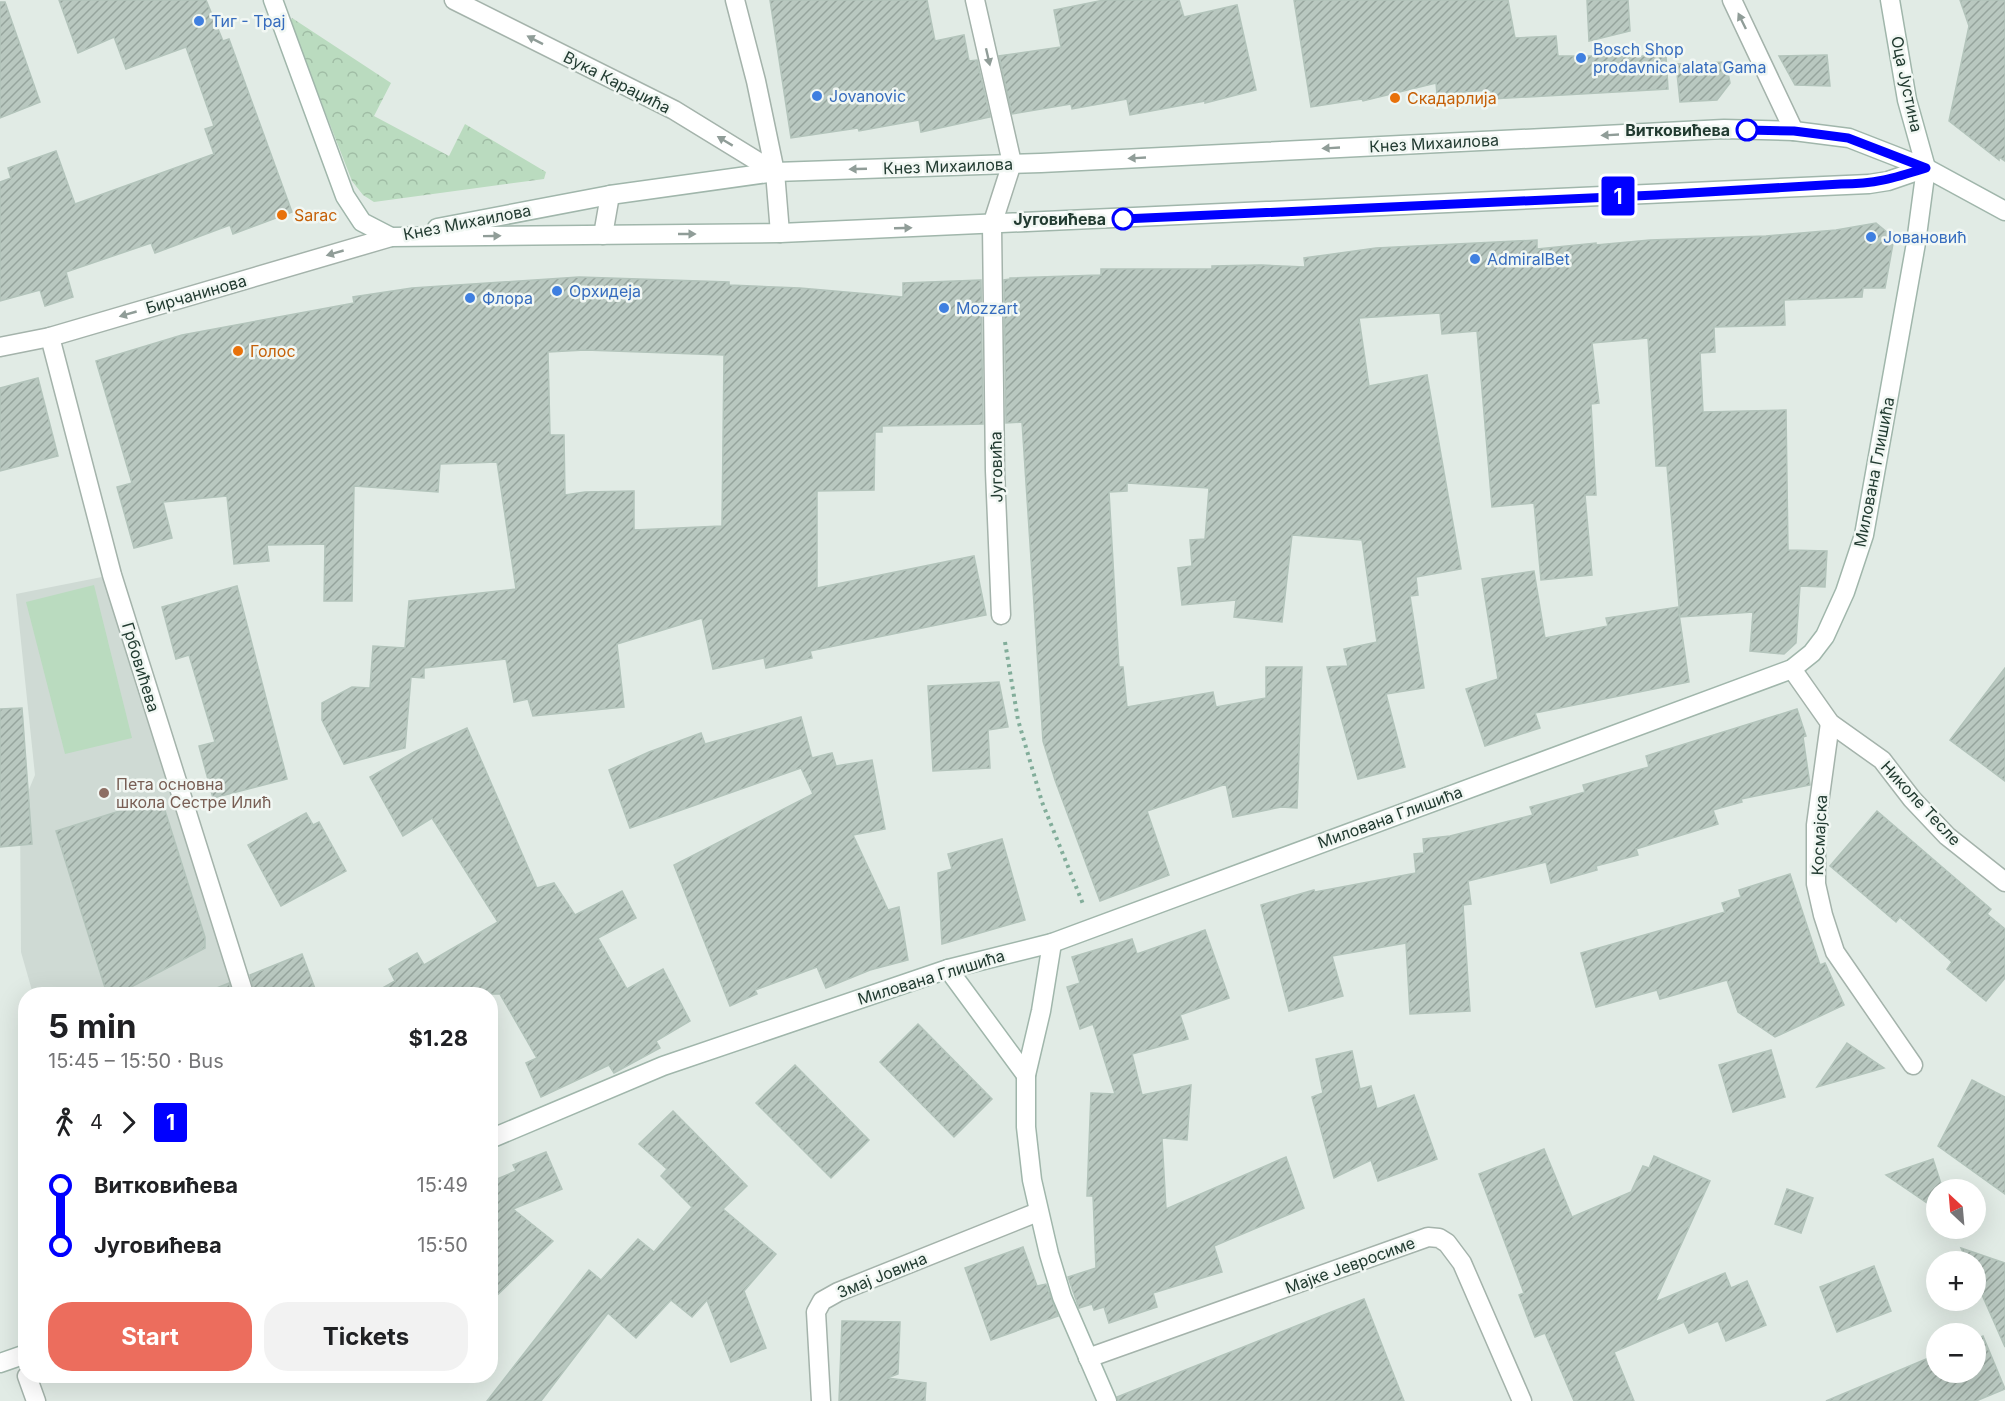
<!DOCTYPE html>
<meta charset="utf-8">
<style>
body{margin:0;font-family:Inter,sans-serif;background:#f2f2f2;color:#202124;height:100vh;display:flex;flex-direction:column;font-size:22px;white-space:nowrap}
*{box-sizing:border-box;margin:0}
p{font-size:20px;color:#757577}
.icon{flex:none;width:33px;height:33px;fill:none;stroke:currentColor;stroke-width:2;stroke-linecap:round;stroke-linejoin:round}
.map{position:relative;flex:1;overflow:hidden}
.panel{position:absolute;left:18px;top:987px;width:480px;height:396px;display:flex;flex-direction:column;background:#fff;border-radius:24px;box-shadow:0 6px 24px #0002}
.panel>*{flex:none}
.badge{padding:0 12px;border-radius:4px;font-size:21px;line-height:39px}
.needle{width:39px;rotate:334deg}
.buttons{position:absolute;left:1926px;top:1179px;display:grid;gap:12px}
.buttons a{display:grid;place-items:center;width:60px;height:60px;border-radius:50%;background:#fff;box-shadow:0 6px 24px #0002;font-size:30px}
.map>.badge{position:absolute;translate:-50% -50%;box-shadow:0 0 0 3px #fff}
.legs{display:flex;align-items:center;gap:9px;height:66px;padding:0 30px;font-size:20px}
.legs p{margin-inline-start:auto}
.overview{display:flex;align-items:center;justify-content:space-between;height:102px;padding:0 30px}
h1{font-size:33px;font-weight:700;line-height:45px}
.button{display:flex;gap:12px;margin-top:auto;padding:12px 30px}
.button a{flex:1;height:69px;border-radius:24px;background:#ec6d5d;color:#fff;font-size:24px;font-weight:700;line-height:69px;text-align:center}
.button a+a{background:#f2f2f2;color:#202124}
ul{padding:0 30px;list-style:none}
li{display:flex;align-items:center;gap:21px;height:60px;font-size:22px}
li i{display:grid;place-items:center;width:9px;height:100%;margin:0 8px;background:currentColor}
li i::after{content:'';width:15px;height:15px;margin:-8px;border:4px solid;border-radius:50%;background:#fff}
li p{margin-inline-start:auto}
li:first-child i{background:linear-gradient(#0000 50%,currentColor 0)}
li:last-child i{background:linear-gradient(currentColor 50%,#0000 0)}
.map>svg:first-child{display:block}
</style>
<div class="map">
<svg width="2005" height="1401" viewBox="0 0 2005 1401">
<defs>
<pattern id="forest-crowns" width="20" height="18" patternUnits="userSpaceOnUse" patternTransform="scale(1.5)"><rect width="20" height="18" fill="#badbbf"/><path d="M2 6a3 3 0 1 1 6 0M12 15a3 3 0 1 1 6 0" fill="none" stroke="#a0bda5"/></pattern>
<pattern id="building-hatch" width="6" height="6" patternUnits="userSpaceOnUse" patternTransform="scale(1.5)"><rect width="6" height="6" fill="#b9c8c0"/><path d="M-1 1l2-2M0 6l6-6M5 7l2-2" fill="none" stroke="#96a49d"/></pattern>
</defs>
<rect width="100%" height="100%" fill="#e1ebe5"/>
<polygon fill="#cfdad4" points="112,575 244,994 33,994 21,952 20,811 35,775 16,594"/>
<polygon fill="url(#forest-crowns)" points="292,18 391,83 374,116 449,156 465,124 546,172 544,179 374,202 363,195 352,181 290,22"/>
<polygon fill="#badbbf" points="94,585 132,738 65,754 26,602"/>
<g fill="url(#building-hatch)" stroke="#b3c4bb" stroke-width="1.5" fill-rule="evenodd">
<polygon points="59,0 206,0 223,41 229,39 292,212 233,234 230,225 155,253 151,243 66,272 73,297 45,306 40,290 0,301 0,182 11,178 8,168 56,151 75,204 214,154 205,129 214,126 186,47 126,69 114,37 78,53"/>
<polygon points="770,0 927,0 935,41 964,35 969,61 977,60 990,117 921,132 919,120 859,131 858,128 791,138"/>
<polygon points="1104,0 1179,0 1184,17 1237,5 1256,90 1205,103 1205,101 1130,115 1127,99 1072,109 1071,104 1012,114 999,56 1061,47 1054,10"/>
<polygon points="1294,0 1508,0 1515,38 1556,36 1558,56 1666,56 1668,89 1491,99 1491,90 1437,94 1436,83 1363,101 1362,99 1311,107"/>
<polygon points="1587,0 1628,0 1630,31 1589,41"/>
<polygon points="1960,0 2005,0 2005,161 1999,157 1999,160 1949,121 1969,26"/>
<polygon points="0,2 5,2 40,102 0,118"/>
<polygon points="1827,55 1830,86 1795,85 1779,56"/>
<polygon points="1726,62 1730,83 1717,100 1680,102 1676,64"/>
<polygon points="1876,223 1894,238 1885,288 1863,288 1862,297 1784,300 1785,325 1714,327 1715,352 1700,353 1703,412 1786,410 1788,550 1827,551 1825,587 1800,586 1796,643 1784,654 1750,651 1753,612 1680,617 1667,466 1656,466 1648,338 1592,343 1599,403 1591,404 1596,495 1585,495 1592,575 1541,580 1534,503 1492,507 1477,331 1442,334 1440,313 1359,318 1369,386 1427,375 1461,569 1416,577 1418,595 1410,596 1424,688 1386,694 1405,767 1358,779 1327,667 1348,666 1344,649 1377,642 1362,540 1292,535 1282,622 1234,617 1236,600 1182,605 1178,568 1192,566 1190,540 1205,539 1209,488 1127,483 1127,491 1109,492 1119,667 1123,667 1127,707 1213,692 1216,707 1266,698 1266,667 1302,667 1297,808 1281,807 1233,817 1226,784 1147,811 1169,875 1100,901 1055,780 1043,741 1022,422 1006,423 1004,280 1010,279 1010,278 1101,275 1101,269 1212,269 1212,266 1261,265 1305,267 1304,258 1376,248 1537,240 1537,249 1596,243 1596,245 1650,240 1766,236 1836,230"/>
<path d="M579 277 729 282V285L800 288 903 297V283L981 280 983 424 882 426V432H875L874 490 817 491V588L974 556 986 615 810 651 812 658 766 668 764 658 713 669 702 618 617 644 624 707 533 716 528 699 514 702 506 659 424 668V678L411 677 405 748 344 764 322 720V703L352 687 370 688 373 646 405 648 409 601 516 589 497 462 440 464 438 492 354 486 352 601H324L325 544 267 545 269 561 234 564 227 496 163 502 172 538 134 548 117 487 132 483 96 361 182 335 354 303 353 297 412 288ZM585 350 724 355 722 526 634 530V491L585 492 565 495 564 435H550L548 352Z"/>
<polygon points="38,378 58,456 0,471 0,388"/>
<polygon points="1534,571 1545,638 1608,626 1606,618 1678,607 1689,682 1535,713 1540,728 1485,746 1466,689 1498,679 1482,579"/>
<polygon points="237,586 287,779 213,798 199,746 215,742 189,655 176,659 162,607"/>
<polygon points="2005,668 2005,781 1950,740"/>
<polygon points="999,682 1008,727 988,730 990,768 933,771 928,686"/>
<polygon points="22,708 32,844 0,847 0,709"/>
<polygon points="1797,709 1806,736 1803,737 1810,785 1741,799 1742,802 1713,810 1718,824 1636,849 1638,855 1596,866 1597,870 1551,883 1546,862 1468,881 1471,904 1463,905 1470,1011 1410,1014 1406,943 1332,956 1343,996 1289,1011 1261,905 1314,890 1315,892 1416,873 1414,854 1424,853 1423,839 1450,836 1533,815 1530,807 1585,792 1583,785 1649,767 1646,756"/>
<polygon points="801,717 812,758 832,753 836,766 872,760 885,829 853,835 888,910 899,907 908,960 870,970 826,988 817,967 755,990 757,994 730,1006 674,865 813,794 801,768 630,828 609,770 649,752 701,733 705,744"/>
<polygon points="467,728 537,888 554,883 575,915 622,891 636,918 598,938 627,989 663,969 690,1021 656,1041 660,1048 614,1073 609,1065 541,1097 526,1063 537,1058 500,994 372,994 395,981 389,969 417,953 424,965 498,922 432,818 403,836 370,777 414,752"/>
<polygon points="161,798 205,937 205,948 118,994 107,994 56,831"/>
<polygon points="1877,811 1991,909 1987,914 2005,929 2005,978 1986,1001 1947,969 1952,962 1900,917 1896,922 1830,866"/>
<polygon points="306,813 313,825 319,822 346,871 281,906 248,845"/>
<polygon points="1002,839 1025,920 942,944 938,873 952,869 948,854"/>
<polygon points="1790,874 1820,965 1825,963 1844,1005 1775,1037 1738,1012 1727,980 1660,999 1657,990 1596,1007 1581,953 1725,912 1722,903 1741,897 1739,890"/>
<polygon points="1205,930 1229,998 1180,1015 1188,1039 1132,1054 1142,1095 1191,1085 1187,1140 1162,1138 1166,1209 1286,1157 1304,1208 1214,1246 1222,1272 1153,1293 1157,1307 1109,1323 1104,1307 1094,1310 1092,1304 1079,1308 1068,1277 1096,1268 1093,1196 1087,1196 1091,1093 1115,1094 1093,1024 1080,1029 1067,987 1080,983 1072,957 1132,939 1137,954"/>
<polygon points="302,954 317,994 255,994 250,975"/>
<polygon points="229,983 232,994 205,994 204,993"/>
<polygon points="918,1024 992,1099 954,1137 880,1062"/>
<polygon points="1847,1043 1884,1068 1817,1087"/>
<polygon points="1771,1050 1785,1097 1733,1112 1719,1065"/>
<polygon points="1352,1051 1360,1089 1371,1086 1377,1109 1414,1095 1437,1159 1378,1181 1371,1160 1334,1178 1312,1097 1323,1093 1316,1059"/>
<polygon points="795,1065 869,1140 831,1178 756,1103"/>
<polygon points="1972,1080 2005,1097 2005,1194 1938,1146"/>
<polygon points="673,1111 747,1186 723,1209 776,1254 744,1291 766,1348 731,1362 707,1300 692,1317 671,1300 636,1338 608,1313 541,1401 487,1401 589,1270 601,1280 638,1239 654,1252 692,1207 661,1176 667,1169 639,1144"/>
<polygon points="1544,1149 1572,1217 1631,1192 1643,1166 1649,1168 1654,1156 1710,1181 1655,1302 1725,1273 1731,1288 1747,1281 1766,1325 1726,1341 1718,1321 1689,1333 1684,1322 1614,1352 1634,1401 1574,1401 1545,1333 1535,1337 1519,1295 1524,1293 1479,1174"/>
<polygon points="546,1152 562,1189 513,1209 553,1241 490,1302 490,1182 516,1171 513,1165"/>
<polygon points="1933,1159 1943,1190 1936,1190 1936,1209 1886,1175"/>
<polygon points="1787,1189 1813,1198 1801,1233 1775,1224"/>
<polygon points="1023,1247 1037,1286 1046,1284 1058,1316 991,1340 965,1268"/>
<polygon points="1961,1248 2005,1263 2005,1347 1976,1281 1976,1262 1967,1262"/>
<polygon points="1874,1266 1891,1311 1837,1332 1820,1287"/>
<polygon points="1364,1299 1404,1401 1118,1401 1117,1397"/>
<polygon points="842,1321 900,1322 898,1374 887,1378 926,1383 925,1401 839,1401"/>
<polygon points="1983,1336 2005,1389 1976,1401 1826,1401 1936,1355 1936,1372 1976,1372 1976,1339"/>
</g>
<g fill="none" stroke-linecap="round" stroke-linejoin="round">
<defs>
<g id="lane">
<polyline points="603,235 610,195"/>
<polyline points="27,1376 36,1401"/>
</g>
<g id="street">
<polyline points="454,0 674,110 775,172"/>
<polyline points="735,0 756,81 775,172 780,233"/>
<polyline points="975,0 1012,163 992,225 995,471 1001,615"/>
<polyline points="1732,0 1794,131"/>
<polyline points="50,337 112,575 244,994"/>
<polyline points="0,347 50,337 391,237"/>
<polyline points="1792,669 1830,723 1882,760 1912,799 1947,836 2005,882"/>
<polyline points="1830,723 1816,825 1816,884 1823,915 1835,952 1913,1065"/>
<polyline points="1088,1358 1428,1237 1439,1238 1447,1243 1462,1263 1522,1401"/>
<polyline points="821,1401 816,1312 822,1301 838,1292 1038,1212"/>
</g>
<g id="secondary">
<polyline points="273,0 345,196 362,222 391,237 780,233 1869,184 1888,181 1926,168"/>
<polyline points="437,228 610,195 775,172 1041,163 1724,129 1794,131 1849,138 1926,168 2005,211"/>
<polyline points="1052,943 1041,1011 1026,1075 1026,1127 1032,1180 1049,1254 1062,1297 1107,1401"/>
<polyline points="948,969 1026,1075"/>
<polyline points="490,1139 663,1066 948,969 1052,943 1792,669 1812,653 1825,636 1845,592 1864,535 1916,243 1926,168 1907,100 1890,0"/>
<polyline points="0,1363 26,1354"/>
</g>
</defs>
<use href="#lane" stroke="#a4b3ab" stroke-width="21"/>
<use href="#street" stroke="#a4b3ab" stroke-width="21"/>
<use href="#secondary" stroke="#a0b6ab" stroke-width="21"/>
<polyline stroke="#82ad9a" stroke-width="4" stroke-dasharray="3 4.5" stroke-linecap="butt" points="1005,642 1018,720 1042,802 1083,904"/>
<use href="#lane" stroke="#fff" stroke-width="18"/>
<use href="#street" stroke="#fff" stroke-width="18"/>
<use href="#secondary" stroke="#fff" stroke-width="18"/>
</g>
<defs><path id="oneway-solid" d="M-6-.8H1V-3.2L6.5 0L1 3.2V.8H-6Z" transform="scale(1.5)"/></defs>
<g fill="#909d98">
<use href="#oneway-solid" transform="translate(1742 21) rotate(-116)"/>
<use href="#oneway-solid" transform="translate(535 40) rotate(-153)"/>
<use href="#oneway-solid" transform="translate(988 57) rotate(77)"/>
<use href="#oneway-solid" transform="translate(1610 135) rotate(177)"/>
<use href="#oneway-solid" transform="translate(725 141) rotate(-149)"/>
<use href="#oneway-solid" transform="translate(1331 148) rotate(177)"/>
<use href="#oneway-solid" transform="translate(1137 158) rotate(177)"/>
<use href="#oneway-solid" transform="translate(858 169) rotate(178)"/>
<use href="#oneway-solid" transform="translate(903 228) rotate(-2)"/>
<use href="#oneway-solid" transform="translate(687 234)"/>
<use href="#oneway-solid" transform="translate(492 236) rotate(-1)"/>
<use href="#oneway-solid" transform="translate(335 253) rotate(164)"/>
<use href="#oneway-solid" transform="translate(128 314) rotate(164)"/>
</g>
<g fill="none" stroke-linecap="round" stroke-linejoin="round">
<defs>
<path id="line-1" d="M1123 219 1656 195 1841 184C1875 184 1894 178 1926 168L1848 138 1794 131 1747 130"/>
</defs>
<use href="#line-1" stroke="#fff" stroke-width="14"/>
<use href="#line-1" stroke="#00f" stroke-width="9"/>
</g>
<g fill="#3f7fe0" stroke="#f1f7f3" stroke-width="2">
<circle cx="199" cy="21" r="6"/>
<circle cx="1581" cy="58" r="6"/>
<circle cx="817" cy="96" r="6"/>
<circle cx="1871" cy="237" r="6"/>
<circle cx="1475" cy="259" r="6"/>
<circle cx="557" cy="291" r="6"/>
<circle cx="470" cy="298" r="6"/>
<circle cx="944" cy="308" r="6"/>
</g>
<g fill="#e8710a" stroke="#f1f7f3" stroke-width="2">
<circle cx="1395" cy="98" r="6"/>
<circle cx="282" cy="215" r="6"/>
<circle cx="238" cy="351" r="6"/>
</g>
<g fill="#fff" stroke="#00f" stroke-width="3">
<circle cx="1747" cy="130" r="10"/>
<circle cx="1123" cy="219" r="10"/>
</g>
<circle fill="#8d6e63" stroke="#f1f7f3" stroke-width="2" cx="104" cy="793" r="6"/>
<g text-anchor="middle" stroke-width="5" stroke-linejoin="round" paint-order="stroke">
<g font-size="16" fill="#366cbe" stroke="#f1f7f3" text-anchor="start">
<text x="211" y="27">Тиг - Трај</text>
<text x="1593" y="55">Bosch Shop<tspan x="1593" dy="18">prodavnica alata Gama</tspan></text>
<text x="829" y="102">Jovanovic</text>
<text x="1883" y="243">Јовановић</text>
<text x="1487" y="265">AdmiralBet</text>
<text x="569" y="297">Орхидеја</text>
<text x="482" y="304">Флора</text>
<text x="956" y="314">Mozzart</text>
</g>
<g font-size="16" fill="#223b31" stroke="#f1f7f3">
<text transform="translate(617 82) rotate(27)" y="6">Вука Караџића</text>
<text transform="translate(1907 84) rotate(78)" y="6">Оца Јустина</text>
<text transform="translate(1434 143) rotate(-3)" y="6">Кнез Михаилова</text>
<text transform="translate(948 166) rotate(-2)" y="6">Кнез Михаилова</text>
<text transform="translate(467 222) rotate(-11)" y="6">Кнез Михаилова</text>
<text transform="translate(196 294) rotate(-16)" y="6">Бирчанинова</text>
<text transform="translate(996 467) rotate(-91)" y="6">Југовића</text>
<text transform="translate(1874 472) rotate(-79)" y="6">Милована Глишића</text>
<text transform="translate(141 667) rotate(73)" y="6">Грбовићева</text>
<text transform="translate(1921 803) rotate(47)" y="6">Николе Тесле</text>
<text transform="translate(1390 817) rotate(-20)" y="6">Милована Глишића</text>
<text transform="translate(1819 835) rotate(-87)" y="6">Космајска</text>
<text transform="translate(931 977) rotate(-17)" y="6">Милована Глишића</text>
<text transform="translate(1350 1265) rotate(-20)" y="6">Мајке Јевросиме</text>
<text transform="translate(882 1275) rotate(-22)" y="6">Змај Јовина</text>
</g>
<g font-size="16" fill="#c56008" stroke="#f1f7f3" text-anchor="start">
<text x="1407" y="104">Скадарлија</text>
<text x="294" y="221">Sarac</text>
<text x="250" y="357">Голос</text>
</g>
<g font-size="16" font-weight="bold" fill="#223b31" stroke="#f1f7f3" text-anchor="end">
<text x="1730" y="136">Витковићева</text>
<text x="1106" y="225">Југовићева</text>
</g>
<g font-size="16" fill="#785e54" stroke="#f1f7f3" text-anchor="start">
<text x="116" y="790">Пета основна<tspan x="116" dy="18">школа Сестре Илић</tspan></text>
</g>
</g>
</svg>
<div class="buttons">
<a><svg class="needle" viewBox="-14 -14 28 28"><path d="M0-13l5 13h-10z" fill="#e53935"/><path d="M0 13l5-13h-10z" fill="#757577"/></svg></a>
<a>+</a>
<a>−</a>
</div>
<b class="badge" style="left:1618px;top:196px;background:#00f;color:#fff">1</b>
<section class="panel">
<div class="overview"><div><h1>5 min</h1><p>15:45 – 15:50 · Bus</p></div><b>$1.28</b></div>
<div class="legs"><svg class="icon" aria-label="walk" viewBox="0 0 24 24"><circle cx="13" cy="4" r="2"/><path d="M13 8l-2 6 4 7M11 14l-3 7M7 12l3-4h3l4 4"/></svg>4<svg class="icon" aria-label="forward" viewBox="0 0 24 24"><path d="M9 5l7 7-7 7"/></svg><b class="badge" style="background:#00f;color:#fff">1</b></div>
<ul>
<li><i style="color:#00f"></i><b>Витковићева</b><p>15:49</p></li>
<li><i style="color:#00f"></i><b>Југовићева</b><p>15:50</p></li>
</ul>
<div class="button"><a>Start</a><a>Tickets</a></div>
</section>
</div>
